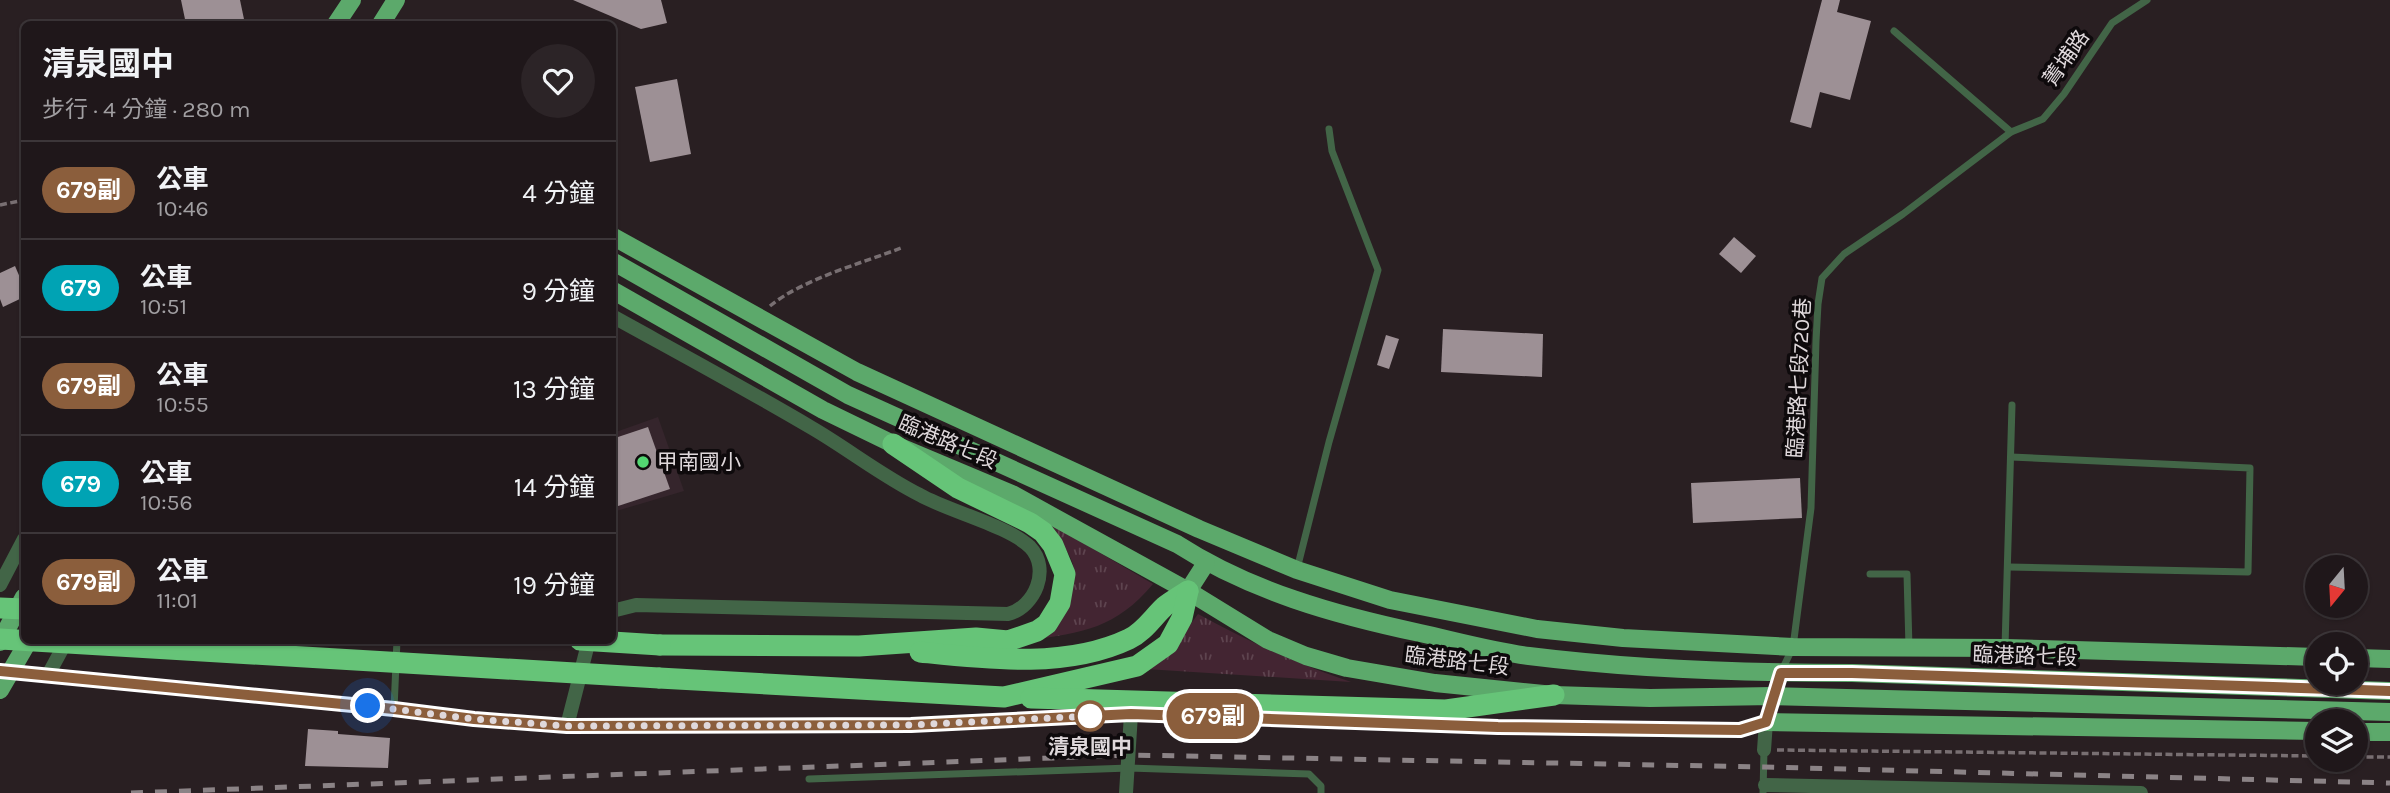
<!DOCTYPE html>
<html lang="zh-TW">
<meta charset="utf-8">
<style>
body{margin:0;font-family:Karla,"Noto Sans TC",sans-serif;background:#2c2427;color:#f1f3f6;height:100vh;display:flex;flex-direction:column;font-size:26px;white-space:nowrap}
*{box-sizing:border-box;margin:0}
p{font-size:23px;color:#a19fa2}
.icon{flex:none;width:38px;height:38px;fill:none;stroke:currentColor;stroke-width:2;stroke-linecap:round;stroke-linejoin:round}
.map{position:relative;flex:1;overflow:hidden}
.drawer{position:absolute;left:21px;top:21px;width:595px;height:623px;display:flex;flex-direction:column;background:#1f171a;border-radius:10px;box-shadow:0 2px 5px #0004,0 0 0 2px #3c3639}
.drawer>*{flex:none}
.badge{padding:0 14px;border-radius:23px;font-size:24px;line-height:46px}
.needle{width:46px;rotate:198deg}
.buttons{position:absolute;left:2305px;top:555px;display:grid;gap:14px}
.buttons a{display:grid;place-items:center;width:63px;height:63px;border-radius:50%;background:#1f171a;box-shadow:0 2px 5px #0004,0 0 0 2px #3c3639;font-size:35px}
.you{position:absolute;width:35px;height:35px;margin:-18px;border:5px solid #fff;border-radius:50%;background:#1a73e8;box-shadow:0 0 0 10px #1a73e833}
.map>.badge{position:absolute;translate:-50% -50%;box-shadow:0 0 0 4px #fff}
.round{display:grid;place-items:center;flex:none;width:74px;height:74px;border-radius:37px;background:#2c2427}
.headline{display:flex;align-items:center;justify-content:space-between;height:119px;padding:0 21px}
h1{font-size:33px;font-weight:700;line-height:52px}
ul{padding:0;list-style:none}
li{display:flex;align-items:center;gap:21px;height:98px;padding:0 21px;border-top:2px solid #3c3639}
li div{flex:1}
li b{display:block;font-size:26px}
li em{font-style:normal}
li .badge{min-width:77px;font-weight:700;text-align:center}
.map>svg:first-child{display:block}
</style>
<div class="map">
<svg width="2390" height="793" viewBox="0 0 2390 793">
<defs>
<pattern id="grass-tufts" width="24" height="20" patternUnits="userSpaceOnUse" patternTransform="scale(1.75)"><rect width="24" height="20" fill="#432532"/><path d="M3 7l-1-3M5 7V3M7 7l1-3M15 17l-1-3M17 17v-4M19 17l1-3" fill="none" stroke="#5e444f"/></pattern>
</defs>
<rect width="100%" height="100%" fill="#291f22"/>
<polygon fill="#35252c" points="658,417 684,491 613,512 613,433"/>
<g fill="url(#grass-tufts)">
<path d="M1042 519 1153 584C1116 628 1083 633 1028 640 1074 587 1098 581 1042 519Z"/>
<path d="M1198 614C1249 642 1295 663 1351 682L1146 669 1166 658Z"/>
</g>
<g fill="#9d9095">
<polygon points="181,0 240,0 245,24 186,24"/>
<polygon points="573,0 661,0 667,23 641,29"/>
<polygon points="1822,0 1840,0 1837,12 1871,21 1850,100 1820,92 1811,128 1790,122"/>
<polygon points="677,79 691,154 650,162 635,87"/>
<polygon points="1734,237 1756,256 1741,273 1719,254"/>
<polygon points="15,266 24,287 24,297 3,307 0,299 0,273"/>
<polygon points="1443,329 1543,334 1542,377 1441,372"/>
<polygon points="1386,335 1399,339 1389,369 1377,365"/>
<polygon points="648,427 670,489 612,508 612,439"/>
<polygon points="1800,478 1802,518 1693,523 1691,483"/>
<polygon points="308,729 338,731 338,734 390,738 388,768 305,766"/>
</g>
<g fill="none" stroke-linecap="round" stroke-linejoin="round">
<g stroke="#786f72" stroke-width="3.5" stroke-dasharray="7 3.5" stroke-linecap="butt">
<polyline points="0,205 24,200"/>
<path d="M770 306C801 280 862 263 901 248"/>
<polyline points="1777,750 2317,756"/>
<polyline points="2356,757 2390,757"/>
</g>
<g stroke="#426547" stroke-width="7">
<polyline points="1894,31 2011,132"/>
<polyline points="2009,567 2248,572 2250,468 2011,457"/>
<polyline points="1297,569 1329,442 1378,270 1332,151 1329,129"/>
<polyline points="1870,574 1907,574 1909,648"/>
<polyline points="2005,647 2012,405"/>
<polyline points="1781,672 1793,647 1811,508 1816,341 1818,304 1822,278 1844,254 1903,214 2011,132 2043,119 2064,94 2112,23 2147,0"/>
<polyline points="394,709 397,640"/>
<polyline points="809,779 1129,768 1309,774 1321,786 1321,793"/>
<polyline points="1763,793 1764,750"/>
</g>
<g stroke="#426547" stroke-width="14">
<path d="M612 316C679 353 746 389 812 428 848 449 882 476 920 495 948 511 1009 526 1030 547 1051 569 1035 607 1008 614L636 605 612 611"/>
<polyline points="0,585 24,539"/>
<polyline points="0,671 394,709 473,719 567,726 911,725 1131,714 1498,727 1714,731 1740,730 1766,722"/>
<polyline points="48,675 67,640"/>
<polyline points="567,726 589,640"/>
<polyline points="1764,750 1766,722 1781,673"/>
<polyline points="1765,785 2141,793"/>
<polyline points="1126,793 1131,714"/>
</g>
<g stroke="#5ca96b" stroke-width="18">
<polyline points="336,24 352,0"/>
<polyline points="381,24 396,0"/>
<polyline points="612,236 857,372 1199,529 1297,570 1390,600 1537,629 1623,638 1793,647 2005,648 2317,657"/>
<path d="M612 261 848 395 1177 544C1250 591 1335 615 1420 633 1456 641 1492 651 1529 656 1633 669 1747 673 1852 673L2390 691"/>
<polyline points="612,290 823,410 893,444 1012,494 1188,591 1268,640 1306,656 1347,668 1435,683 1554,695 1650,698 1773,696 2390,712"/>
<polyline points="1188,591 1206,563"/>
<polyline points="0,642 24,597"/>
<polyline points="2356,658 2390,659"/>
<polyline points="1766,722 2317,731"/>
<polyline points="2356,732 2390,732"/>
</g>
<g stroke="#66c478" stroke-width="21">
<polyline points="660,645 859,646 976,638 1008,641 1037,631 1047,624 1060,603 1065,574 1053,545 1043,532 1030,523 958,488 893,444"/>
<path d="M920 652C987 659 1066 669 1129 639 1144 632 1153 617 1165 606 1172 601 1180 596 1188 591"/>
<polyline points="659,678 1004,697 1137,666 1168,644 1182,618 1188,591"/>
<polyline points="1031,698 1446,710 1554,695"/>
</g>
<polyline stroke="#8b8386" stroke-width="5" stroke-dasharray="12 12" stroke-linecap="butt" points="131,793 1130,755 1764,767 2390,783"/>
<polyline stroke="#5ca96b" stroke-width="18" points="0,690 29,640"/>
<g stroke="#66c478" stroke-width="21">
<polyline points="0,608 24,609"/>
<polyline points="0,639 659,678"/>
<polyline points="580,640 660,645"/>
</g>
</g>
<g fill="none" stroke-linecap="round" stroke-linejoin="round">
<defs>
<polyline id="line" points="0,671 394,709 474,719 567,726 911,725 1131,714 1498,727 1740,730 1766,722 1781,673 1852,673 2390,691"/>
</defs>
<use href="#line" stroke="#fff" stroke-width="16"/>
<use href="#line" stroke="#8b5e3c" stroke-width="10"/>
<polyline stroke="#dfd8db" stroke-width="7" stroke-dasharray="0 12.6" points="368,706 474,719 567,726 911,725 1090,716"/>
</g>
<circle fill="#53d672" stroke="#0e0a0c" stroke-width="2.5" cx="643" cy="462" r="7"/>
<circle fill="#fff" stroke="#8b5e3c" stroke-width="3.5" cx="1090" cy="716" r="14"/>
<g text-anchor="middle" stroke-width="7" stroke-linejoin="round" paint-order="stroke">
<g font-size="21" fill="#dfd8db" stroke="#0e0a0c">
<text transform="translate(2066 58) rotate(-55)" y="7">菁埔路</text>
<text transform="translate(1799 378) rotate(-87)" y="7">臨港路七段720巷</text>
<text transform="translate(948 442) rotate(23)" y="7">臨港路七段</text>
<text transform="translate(2025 656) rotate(2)" y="7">臨港路七段</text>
<text transform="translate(1457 661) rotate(7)" y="7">臨港路七段</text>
</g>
<g font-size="21" fill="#dfd8db" stroke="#0e0a0c" text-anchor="start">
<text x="657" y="469">甲南國小</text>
</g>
<g font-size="21" font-weight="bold" fill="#dfd8db" stroke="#0e0a0c">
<text x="1090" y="754">清泉國中</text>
</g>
</g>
</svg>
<div class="buttons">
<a><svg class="needle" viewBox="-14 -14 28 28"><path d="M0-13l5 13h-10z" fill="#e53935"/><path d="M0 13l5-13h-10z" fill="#a19fa2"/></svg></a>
<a><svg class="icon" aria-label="locate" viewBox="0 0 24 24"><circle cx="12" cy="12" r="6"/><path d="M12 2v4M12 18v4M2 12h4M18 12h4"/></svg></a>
<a><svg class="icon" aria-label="layers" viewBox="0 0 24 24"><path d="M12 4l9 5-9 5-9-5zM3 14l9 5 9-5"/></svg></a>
</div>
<div class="you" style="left:368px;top:706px"></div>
<b class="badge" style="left:1213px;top:716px;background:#8b5e3c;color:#fff">679副</b>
<section class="drawer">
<div class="headline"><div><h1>清泉國中</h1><p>步行 · 4 分鐘 · 280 m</p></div><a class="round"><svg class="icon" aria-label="heart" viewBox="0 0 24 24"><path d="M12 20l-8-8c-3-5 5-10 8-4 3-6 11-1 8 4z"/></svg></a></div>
<ul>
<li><span class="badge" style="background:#8b5e3c;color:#fff">679副</span><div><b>公車</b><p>10:46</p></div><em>4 分鐘</em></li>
<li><span class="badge" style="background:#00a3b4;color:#fff">679</span><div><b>公車</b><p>10:51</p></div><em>9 分鐘</em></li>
<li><span class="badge" style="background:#8b5e3c;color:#fff">679副</span><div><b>公車</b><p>10:55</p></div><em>13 分鐘</em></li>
<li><span class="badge" style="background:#00a3b4;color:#fff">679</span><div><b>公車</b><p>10:56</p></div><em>14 分鐘</em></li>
<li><span class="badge" style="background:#8b5e3c;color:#fff">679副</span><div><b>公車</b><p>11:01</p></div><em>19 分鐘</em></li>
</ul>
</section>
</div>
